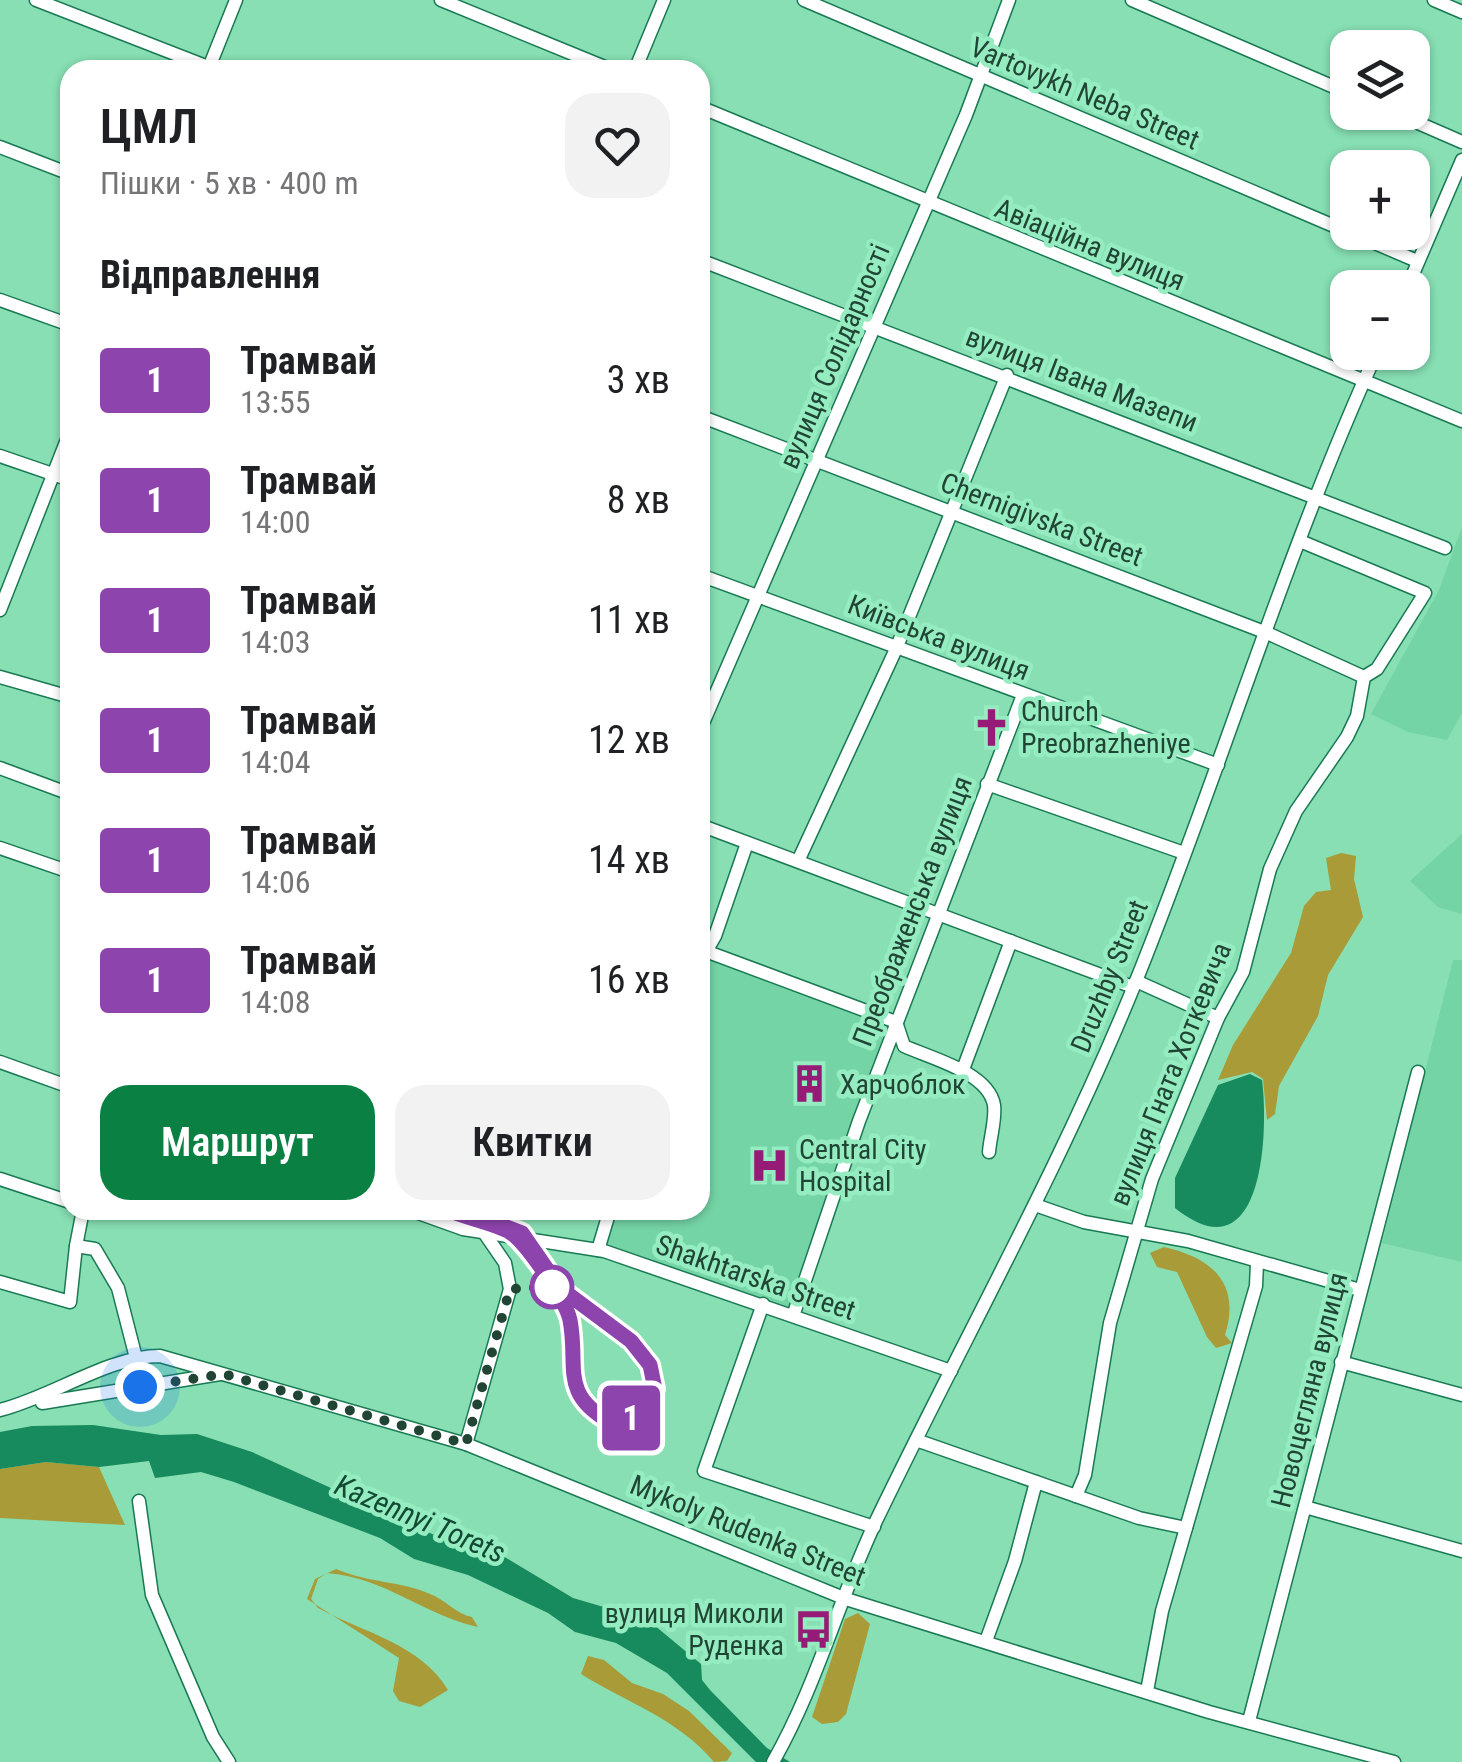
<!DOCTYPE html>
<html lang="uk">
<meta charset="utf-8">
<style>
body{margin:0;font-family:"Roboto Condensed",sans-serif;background:#f2f2f2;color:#202124;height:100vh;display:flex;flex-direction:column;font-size:38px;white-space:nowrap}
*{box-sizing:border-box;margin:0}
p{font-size:32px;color:#757577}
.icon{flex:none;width:55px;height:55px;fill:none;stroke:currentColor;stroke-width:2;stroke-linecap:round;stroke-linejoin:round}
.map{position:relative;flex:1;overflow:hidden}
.sheet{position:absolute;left:60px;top:60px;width:650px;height:1160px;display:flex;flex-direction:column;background:#fff;border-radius:30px;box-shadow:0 2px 8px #0004}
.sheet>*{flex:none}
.badge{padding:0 20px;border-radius:8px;font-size:35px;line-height:65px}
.fabs{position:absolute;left:1330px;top:30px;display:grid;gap:20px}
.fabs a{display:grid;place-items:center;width:100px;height:100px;border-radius:20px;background:#fff;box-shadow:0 2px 8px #0004;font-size:50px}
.you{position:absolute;width:50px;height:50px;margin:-25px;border:8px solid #fff;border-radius:50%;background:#1a73e8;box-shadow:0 0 0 15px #1a73e833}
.map>.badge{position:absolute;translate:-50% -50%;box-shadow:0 0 0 5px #fff}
h2{padding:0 40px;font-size:38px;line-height:90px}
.round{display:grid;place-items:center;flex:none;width:105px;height:105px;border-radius:30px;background:#f2f2f2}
.overview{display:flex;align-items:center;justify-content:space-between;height:170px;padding:0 40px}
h1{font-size:48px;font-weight:600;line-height:75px}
.primary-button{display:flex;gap:20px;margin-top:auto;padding:20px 40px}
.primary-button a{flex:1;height:115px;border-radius:30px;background:#0b8043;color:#fff;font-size:40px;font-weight:600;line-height:115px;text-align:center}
.primary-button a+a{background:#f2f2f2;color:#202124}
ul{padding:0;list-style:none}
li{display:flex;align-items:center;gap:30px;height:120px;padding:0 40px}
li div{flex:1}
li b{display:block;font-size:38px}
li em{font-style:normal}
li .badge{min-width:110px;font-weight:700;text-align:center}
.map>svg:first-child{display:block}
</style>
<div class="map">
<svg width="1462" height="1762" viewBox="0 0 1462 1762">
<rect width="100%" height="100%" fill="#87dfb3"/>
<g fill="#74d4a6">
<polygon points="1462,527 1462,713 1447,740 1408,732 1371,714 1439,590"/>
<polygon points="1462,834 1462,914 1438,907 1410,881"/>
<polygon points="710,954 891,1024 790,1309 603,1245 614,1210 700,1210 700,969"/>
<polygon points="1453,960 1462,960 1462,1262 1382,1243"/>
</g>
<g fill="#a99b38">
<polygon points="1341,853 1356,856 1354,879 1363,917 1328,975 1318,1016 1279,1086 1275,1114 1267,1120 1263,1079 1252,1072 1218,1080 1233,1045 1291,953 1304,906 1316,892 1331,890 1326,858"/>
<path d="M1164 1247C1213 1258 1241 1284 1225 1335L1232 1343 1216 1348 1207 1337 1177 1272 1157 1267 1150 1253Z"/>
<polygon points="46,1462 99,1467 125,1525 0,1518 0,1469"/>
<path d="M336 1569C369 1583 401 1581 430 1594 446 1600 456 1614 472 1617L478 1627C424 1615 386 1578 327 1573L318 1579 311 1599 318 1608C362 1632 421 1644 448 1690L420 1707 399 1701 393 1691 399 1658 307 1599 315 1579Z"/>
<polygon points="858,1613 870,1624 846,1714 838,1722 822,1724 812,1717 845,1619"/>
<path d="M588 1656 604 1660 632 1683 663 1694 689 1711 732 1753 727 1761 714 1762C677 1718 629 1704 581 1674Z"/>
</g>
<g fill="#178a5e">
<path d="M1250 1074 1262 1080C1269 1136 1262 1278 1175 1208V1178L1218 1085Z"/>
<polygon points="93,1425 161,1435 197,1434 252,1452 454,1544 498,1553 573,1598 648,1620 701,1664 702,1680 710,1690 767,1748 790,1762 756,1762 667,1673 616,1643 575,1632 548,1613 468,1575 414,1559 380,1538 234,1482 201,1472 155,1478 149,1461 99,1467 46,1462 0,1469 0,1432 32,1426"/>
</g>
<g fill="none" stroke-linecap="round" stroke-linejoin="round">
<defs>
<g id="minor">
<polyline points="36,0 216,70"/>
<polyline points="441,0 612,70"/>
<polyline points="804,0 1348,232"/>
<polyline points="1132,0 1348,93"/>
<polyline points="1434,0 1462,12"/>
<polyline points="208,70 236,0"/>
<polyline points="635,70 664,0"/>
<polyline points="700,107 1462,421"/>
<polyline points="1393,112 1462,142"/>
<polyline points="0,147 70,174"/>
<polyline points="1349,232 1417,261"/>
<polyline points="700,260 1445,548"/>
<polyline points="1407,288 1462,160"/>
<polyline points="0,300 70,325"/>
<polyline points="700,416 1267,633 1364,677"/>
<polyline points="0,456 70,480"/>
<polyline points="700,575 1218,765"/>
<polyline points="0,610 70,432"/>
<polyline points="0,677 70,697"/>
<polyline points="700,730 966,115 1009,0"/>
<polyline points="0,768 70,794"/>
<polyline points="987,784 1184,853"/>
<polyline points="700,825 1133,987"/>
<polyline points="0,848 70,872"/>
<polyline points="799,859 896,649 1007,375"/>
<path d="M700 949 896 1022 904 1046C930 1058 988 1072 994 1105 996 1119 990 1138 989 1152"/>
<polyline points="700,962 715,936 746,846"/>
<polyline points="1136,981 1218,1018"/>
<polyline points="0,1062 70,1087"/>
<polyline points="962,1072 1011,941"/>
<polyline points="0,1179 70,1202"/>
<polyline points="1038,1206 1084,1222 1188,1241 1360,1290"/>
<polyline points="83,1210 76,1246 95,1249 118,1288 136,1358"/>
<polyline points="410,1210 463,1229 604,1251 951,1371"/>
<polyline points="598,1250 610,1210"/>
<polyline points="0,1282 70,1302 76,1246"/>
<polyline points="763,1304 704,1471 874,1527"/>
<polyline points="793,1316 859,1121 1023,695"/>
<polyline points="1341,1362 1462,1395"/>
<polyline points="42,1403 220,1374"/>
<path d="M0 1410C52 1397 109 1356 160 1356L466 1444 846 1599 1209 1712 1394 1762"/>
<polyline points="916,1440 1139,1518 1186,1528"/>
<polyline points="466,1444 510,1289 505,1263 483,1231"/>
<polyline points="1076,1496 1085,1475 1110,1323 1152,1179 1218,1018 1243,972 1270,869 1296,811 1347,737 1357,716 1364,677 1377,669 1425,593 1300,541"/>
<polyline points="139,1501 152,1595 213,1737 229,1762"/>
<polyline points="1305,1507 1462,1551"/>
<polyline points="986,1641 1015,1561 1036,1482"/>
<polyline points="1147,1691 1162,1611 1256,1286 1257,1263"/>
<polyline points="1249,1721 1418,1072"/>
<path d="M773 1762C817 1685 838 1601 876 1521 962 1342 1059 1170 1134 986 1219 777 1283 558 1377 352"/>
</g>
</defs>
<use href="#minor" stroke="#197953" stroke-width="15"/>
<use href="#minor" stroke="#fff" stroke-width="12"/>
</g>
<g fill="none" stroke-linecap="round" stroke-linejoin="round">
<defs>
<path id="line" d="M448 1210C467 1218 489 1222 508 1231 525 1240 566 1301 570 1320 579 1367 559 1393 610 1422L636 1416 655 1389 650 1365 631 1341 560 1288 522 1233 464 1210"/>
</defs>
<use href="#line" stroke="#fff" stroke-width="22"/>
<use href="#line" stroke="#8e44ad" stroke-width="15"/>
<polyline stroke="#214534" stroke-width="10" stroke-dasharray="0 18" points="140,1387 224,1374 466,1444 510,1289 552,1287"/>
</g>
<defs>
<symbol id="church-bare" viewBox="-9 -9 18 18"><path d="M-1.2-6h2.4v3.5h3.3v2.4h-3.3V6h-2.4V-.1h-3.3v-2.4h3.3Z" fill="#951b76" stroke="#94ecc0" stroke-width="2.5" paint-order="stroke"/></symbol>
<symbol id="building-bare" viewBox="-9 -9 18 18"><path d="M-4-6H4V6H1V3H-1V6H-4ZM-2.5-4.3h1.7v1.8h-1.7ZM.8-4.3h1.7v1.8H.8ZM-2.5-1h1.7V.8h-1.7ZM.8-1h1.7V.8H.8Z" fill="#951b76" stroke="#94ecc0" stroke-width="2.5" paint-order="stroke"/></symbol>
<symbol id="hospital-bare" viewBox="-9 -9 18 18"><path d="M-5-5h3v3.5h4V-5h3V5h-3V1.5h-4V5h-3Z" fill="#951b76" stroke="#94ecc0" stroke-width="2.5" paint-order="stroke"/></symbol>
<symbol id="bus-bare" viewBox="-9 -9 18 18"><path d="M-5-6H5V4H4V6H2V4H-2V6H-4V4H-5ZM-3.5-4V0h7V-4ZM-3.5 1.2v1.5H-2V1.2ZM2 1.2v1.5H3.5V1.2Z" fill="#951b76" stroke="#94ecc0" stroke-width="2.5" paint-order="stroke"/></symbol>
</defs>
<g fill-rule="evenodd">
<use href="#church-bare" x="964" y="700" width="55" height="55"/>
<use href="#building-bare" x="782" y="1056" width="55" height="55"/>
<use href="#hospital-bare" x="742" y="1138" width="55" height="55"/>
<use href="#bus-bare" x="786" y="1602" width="55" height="55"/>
</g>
<circle fill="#fff" stroke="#8e44ad" stroke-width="5" cx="552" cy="1287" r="20"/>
<g text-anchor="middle" stroke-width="9" stroke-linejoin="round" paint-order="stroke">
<g font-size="28" fill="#214534" stroke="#94ecc0">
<text transform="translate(1085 93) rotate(23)" y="10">Vartovykh Neba Street</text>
<text transform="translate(1090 244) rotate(22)" y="10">Авіаційна вулиця</text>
<text transform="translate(834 356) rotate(-67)" y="10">вулиця Солідарності</text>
<text transform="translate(1082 379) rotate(21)" y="10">вулиця Івана Мазепи</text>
<text transform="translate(1042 519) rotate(21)" y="10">Chernigivska Street</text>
<text transform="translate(939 637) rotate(21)" y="10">Київська вулиця</text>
<text transform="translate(912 911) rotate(-69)" y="10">Преображенська вулиця</text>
<text transform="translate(1109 976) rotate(-68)" y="10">Druzhby Street</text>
<text transform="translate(1170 1074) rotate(-68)" y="10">вулиця Гната Хоткевича</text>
<text transform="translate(756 1277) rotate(19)" y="10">Shakhtarska Street</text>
<text transform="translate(1309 1390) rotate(-76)" y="10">Новоцегляна вулиця</text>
<text transform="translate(748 1530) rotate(22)" y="10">Mykoly Rudenka Street</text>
</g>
<g font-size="28" fill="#214534" stroke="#94ecc0" text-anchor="start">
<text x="1021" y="721">Church<tspan x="1021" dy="32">Preobrazheniye</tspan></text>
<text x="840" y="1094">Харчоблок</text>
<text x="799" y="1159">Central City<tspan x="799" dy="32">Hospital</tspan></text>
<text x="784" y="1623" text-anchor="end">вулиця Миколи<tspan x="784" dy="32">Руденка</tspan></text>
</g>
<g font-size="30" font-style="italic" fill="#124a33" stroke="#94ecc0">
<text transform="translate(420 1519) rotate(23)" y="10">Kazennyi Torets</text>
</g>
</g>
</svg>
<div class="fabs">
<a><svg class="icon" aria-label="layers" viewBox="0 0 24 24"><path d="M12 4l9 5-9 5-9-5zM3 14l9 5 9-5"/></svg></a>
<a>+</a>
<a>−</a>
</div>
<div class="you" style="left:140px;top:1387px"></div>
<b class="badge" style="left:631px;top:1418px;background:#8e44ad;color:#fff">1</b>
<section class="sheet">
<div class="overview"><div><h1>ЦМЛ</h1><p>Пішки · 5 хв · 400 m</p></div><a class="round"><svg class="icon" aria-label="heart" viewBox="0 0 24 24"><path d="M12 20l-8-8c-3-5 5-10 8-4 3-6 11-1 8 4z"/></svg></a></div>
<h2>Відправлення</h2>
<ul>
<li><span class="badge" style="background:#8e44ad;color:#fff">1</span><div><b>Трамвай</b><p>13:55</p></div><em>3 хв</em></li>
<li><span class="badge" style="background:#8e44ad;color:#fff">1</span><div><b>Трамвай</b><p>14:00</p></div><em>8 хв</em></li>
<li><span class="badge" style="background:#8e44ad;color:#fff">1</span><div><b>Трамвай</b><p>14:03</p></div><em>11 хв</em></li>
<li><span class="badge" style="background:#8e44ad;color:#fff">1</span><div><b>Трамвай</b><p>14:04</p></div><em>12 хв</em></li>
<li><span class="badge" style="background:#8e44ad;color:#fff">1</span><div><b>Трамвай</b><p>14:06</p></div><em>14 хв</em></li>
<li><span class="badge" style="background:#8e44ad;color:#fff">1</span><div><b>Трамвай</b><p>14:08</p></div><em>16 хв</em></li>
</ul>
<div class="primary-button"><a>Маршрут</a><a>Квитки</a></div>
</section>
</div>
